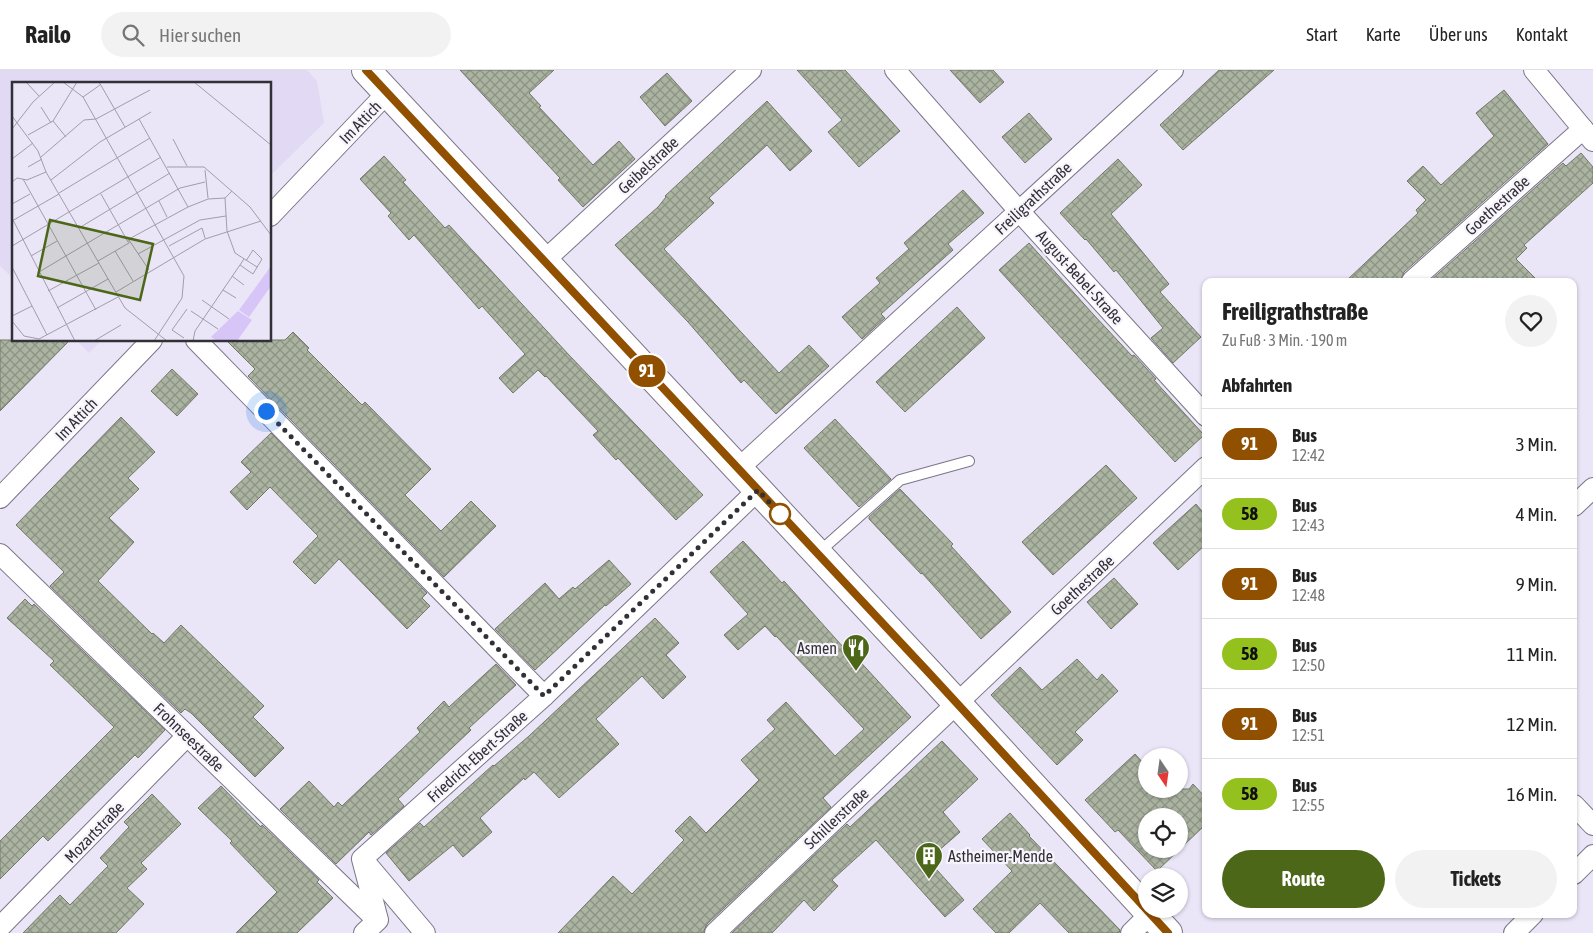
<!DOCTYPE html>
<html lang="de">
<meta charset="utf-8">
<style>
body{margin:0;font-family:"Asap Condensed",sans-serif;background:#f2f2f2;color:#222;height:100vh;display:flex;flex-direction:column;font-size:19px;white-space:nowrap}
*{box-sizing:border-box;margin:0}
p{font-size:16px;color:#767676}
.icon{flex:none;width:28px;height:28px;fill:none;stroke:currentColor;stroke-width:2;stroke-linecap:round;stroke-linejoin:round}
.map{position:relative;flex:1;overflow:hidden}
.side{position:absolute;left:1202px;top:208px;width:375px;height:640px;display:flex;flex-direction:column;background:#fff;border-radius:10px;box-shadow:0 1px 4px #0004}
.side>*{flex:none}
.badge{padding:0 10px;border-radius:16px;font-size:18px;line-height:32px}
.needle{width:32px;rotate:167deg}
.controls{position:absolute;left:1138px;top:678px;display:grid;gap:10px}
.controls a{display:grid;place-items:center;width:50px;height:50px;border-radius:50%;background:#fff;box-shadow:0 1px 4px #0004;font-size:25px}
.you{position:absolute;width:25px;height:25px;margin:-12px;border:4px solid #fff;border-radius:50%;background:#1a73e8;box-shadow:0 0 0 8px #1a73e833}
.map>.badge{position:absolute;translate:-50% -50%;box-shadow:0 0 0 2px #fff}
h2{padding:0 20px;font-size:19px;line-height:45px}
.round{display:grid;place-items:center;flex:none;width:52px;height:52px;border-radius:26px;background:#f2f2f2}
.head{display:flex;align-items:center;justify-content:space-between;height:85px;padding:0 20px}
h1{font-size:24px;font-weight:700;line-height:38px}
.action{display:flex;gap:10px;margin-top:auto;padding:10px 20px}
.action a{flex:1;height:58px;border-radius:30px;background:#4d6718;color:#fff;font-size:20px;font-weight:700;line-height:58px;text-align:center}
.action a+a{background:#f2f2f2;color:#222}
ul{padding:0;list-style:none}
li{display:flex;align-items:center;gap:15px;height:70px;padding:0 20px;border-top:1px solid #e0e0e0}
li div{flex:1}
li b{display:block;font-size:19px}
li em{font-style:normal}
li .badge{min-width:55px;font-weight:700;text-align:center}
header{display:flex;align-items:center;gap:30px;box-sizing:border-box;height:70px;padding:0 25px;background:#fff;border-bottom:1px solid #e0e0e0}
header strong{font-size:24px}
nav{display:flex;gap:28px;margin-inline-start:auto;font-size:18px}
.search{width:350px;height:45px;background:#f2f2f2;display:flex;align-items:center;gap:12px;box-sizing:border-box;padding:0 18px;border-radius:28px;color:#767676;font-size:19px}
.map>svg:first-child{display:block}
</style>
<header>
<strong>Railo</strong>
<div class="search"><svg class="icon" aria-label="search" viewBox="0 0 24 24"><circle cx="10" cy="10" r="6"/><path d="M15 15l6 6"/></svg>Hier suchen</div>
<nav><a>Start</a><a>Karte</a><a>Über uns</a><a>Kontakt</a></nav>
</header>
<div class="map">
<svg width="1593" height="863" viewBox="0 0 1593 863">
<defs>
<pattern id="building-cross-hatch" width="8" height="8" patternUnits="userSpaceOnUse" patternTransform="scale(1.25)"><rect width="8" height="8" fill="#abb3a1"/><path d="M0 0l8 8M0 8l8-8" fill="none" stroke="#8c9284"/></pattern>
</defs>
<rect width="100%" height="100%" fill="#ebe5f8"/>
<g fill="#e2d9f4">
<polygon points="0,0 307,0 317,11 324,53 270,106 270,14 14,14 14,209 0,196"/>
<polygon points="76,270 102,270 89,283"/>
</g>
<g fill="url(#building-cross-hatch)" stroke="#717967" fill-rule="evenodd">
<polygon points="460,0 554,0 529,23 541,36 539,37 593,95 619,71 635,89 583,137 558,110 560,108"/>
<polygon points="797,0 845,0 900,61 859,97 828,62 842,50"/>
<polygon points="950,0 993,0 1004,12 980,33"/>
<polygon points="1219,0 1274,0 1183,80 1160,55"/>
<polygon points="667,3 692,31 665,56 640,27"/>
<polygon points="1504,20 1548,74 1404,202 1400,211 1346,211 1418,143 1416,140 1426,130 1407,111 1423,96 1441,115 1494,66 1476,43"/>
<polygon points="767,31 812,81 790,101 767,75 709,128 714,133 664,179 779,303 809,275 829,296 776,344 744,310 741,313 688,252 615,175 658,137 666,127 665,126"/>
<polygon points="1029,43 1052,69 1025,93 1002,67"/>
<polygon points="1581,83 1593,97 1593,113 1524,175 1527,178 1516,189 1538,211 1430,211 1563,93 1566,96"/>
<polygon points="384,86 406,110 403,112 445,158 449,155 569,285 703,425 676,450 618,388 616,390 593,365 598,361 546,306 545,307 538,300 513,323 499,308 525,284 482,236 479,239 414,165 409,170 388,146 391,143 360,109"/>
<polygon points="1118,89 1142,115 1111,144 1169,214 1160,222 1201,267 1173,293 1151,268 1163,258 1116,200 1114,202 1086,169 1085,170 1060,143"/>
<polygon points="963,120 984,143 948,174 953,180 881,244 885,248 862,269 842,247 880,213 876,208 909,179 904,173"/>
<polygon points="1029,173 1093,244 1132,286 1134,285 1156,309 1154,310 1204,365 1175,392 999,200"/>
<polygon points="957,237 985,268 905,342 876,312"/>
<polygon points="293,262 309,278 307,280 362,335 365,332 431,399 405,425 441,461 471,431 496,456 444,507 248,306 255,299 226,270 285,270"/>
<polygon points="0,270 70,270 0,341"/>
<polygon points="172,299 198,324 177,346 151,321"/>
<polygon points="121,347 155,382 128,408 139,419 109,448 134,472 98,511 152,564 153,563 164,573 181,555 264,636 253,647 284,678 255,707 191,643 185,639 181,643 50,516 64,502 16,455"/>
<polygon points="835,349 891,409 859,437 804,378"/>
<polygon points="271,363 427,523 422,528 430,536 407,559 339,489 315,514 293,492 318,466 270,417 247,440 230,422 251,402 241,392"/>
<polygon points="1106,395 1137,428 1053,505 1022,472"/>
<polygon points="900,419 953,474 951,476 1011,542 981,569 922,503 921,504 869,449 869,447"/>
<polygon points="1196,434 1206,446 1206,474 1178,500 1153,473"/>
<polygon points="743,471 782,513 784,511 852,587 854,585 911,647 823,728 831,737 707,854 703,863 558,863 613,806 632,824 684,770 675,761 690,746 706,763 759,710 741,690 775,659 767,650 786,632 835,686 864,659 776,566 775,567 765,556 738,580 724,565 748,544 710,502"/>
<polygon points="609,490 631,514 606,536 605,535 535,600 495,559 545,513 559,529 573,517 575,519"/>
<polygon points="1114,508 1138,534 1111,559 1087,532"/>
<polygon points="25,529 32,536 34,534 165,660 138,688 135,685 48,771 43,766 0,809 0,771 114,657 50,595 54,591 7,548"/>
<polygon points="655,548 679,573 666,585 686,607 663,629 642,606 596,649 619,674 559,728 534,702 525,710 524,708 480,748 492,762 463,787 453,775 409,811 386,783 420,753 424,757 493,695 494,696 529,666"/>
<polygon points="1077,589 1097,610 1102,604 1118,621 1075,662 1083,670 1057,695 991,625 1020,597 1042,620"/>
<polygon points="496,594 516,615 469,658 471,660 398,729 404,736 371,765 369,762 336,794 280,739 309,711 334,737 338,732 342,736 420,662 417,658 444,631 449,637"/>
<polygon points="942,671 978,709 943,742 960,762 928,790 964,830 945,847 876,770 832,810 838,816 814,841 804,830 772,863 732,863 847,754 850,757"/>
<path d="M1135 684 1146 696V719H1189L1193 714 1206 728V754L1157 801 1118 760 1115 762 1085 730ZM1146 746H1179V779H1146Z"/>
<polygon points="221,716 261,757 262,755 319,810 317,812 333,828 297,863 236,863 277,822 230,773 232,771 198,738"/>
<polygon points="152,724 181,754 141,793 147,799 127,818 144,834 116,863 23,863 60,825 70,835 108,796 100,788 129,757 124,752"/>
<polygon points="1010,743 1030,765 1029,766 1120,860 1119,863 1069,863 1040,833 1009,863 996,863 973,839 1012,801 982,769"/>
</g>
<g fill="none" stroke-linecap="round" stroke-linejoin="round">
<defs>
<polyline id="lane" points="818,483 900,410 969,391"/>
<g id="street">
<polyline points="895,0 1019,141 1206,346"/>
<polyline points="1534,0 1593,71"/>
<polyline points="270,146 387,23"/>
<polyline points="544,191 751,0"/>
<polyline points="1412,211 1583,59"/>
<polyline points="196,270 544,626"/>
<polyline points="739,398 1173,0"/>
<polyline points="0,428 152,270"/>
<polyline points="1574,436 1593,418"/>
<polyline points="0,484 377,850"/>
<polyline points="1574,735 1593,755"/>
<polyline points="365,792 425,863"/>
<polyline points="1574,804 1593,785"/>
<polyline points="0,857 187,666"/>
<polyline points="364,863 378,850 362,789 544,626 758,420"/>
<polyline points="715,863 1206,397"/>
<polyline points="1131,863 1150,844"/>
<polyline points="1514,863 1533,844"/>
</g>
<polyline id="secondary" points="366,0 930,604 1168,863"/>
</defs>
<use href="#lane" stroke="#7b7587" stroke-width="12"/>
<use href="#street" stroke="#7b7587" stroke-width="22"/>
<use href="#secondary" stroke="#7b7587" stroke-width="30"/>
<use href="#lane" stroke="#fff" stroke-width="10"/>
<use href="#street" stroke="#fff" stroke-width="20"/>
<use href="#secondary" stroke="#fff" stroke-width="28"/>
</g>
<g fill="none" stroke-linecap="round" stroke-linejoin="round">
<defs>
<polyline id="line" points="366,0 930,604 1168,863"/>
</defs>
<use href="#line" stroke="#fff" stroke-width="11"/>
<use href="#line" stroke="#914f00" stroke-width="8"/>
<polyline stroke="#323037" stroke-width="5" stroke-dasharray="0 9" points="266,341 544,626 758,420 782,446 780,444"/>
</g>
<defs>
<symbol id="restaurant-pin" viewBox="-11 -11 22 30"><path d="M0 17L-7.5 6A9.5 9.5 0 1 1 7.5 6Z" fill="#4d6718" stroke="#f7f4fc"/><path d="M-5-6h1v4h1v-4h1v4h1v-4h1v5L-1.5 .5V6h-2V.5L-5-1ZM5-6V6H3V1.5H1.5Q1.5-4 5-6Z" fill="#fff"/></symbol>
<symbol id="building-pin" viewBox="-11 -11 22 30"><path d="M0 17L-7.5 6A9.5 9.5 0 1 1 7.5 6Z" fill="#4d6718" stroke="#f7f4fc"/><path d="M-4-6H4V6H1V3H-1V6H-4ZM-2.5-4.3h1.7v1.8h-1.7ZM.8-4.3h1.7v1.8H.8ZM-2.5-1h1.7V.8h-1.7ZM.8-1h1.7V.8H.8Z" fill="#fff"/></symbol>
</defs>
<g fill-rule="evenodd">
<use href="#restaurant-pin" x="840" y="562" width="32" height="43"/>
<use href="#building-pin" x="913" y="770" width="32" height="43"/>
</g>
<circle fill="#fff" stroke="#914f00" stroke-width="2.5" cx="780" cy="444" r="10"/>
<g text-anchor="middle" stroke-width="4.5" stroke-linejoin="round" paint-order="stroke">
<g font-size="16" fill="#323037" stroke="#f7f4fc">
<text transform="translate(360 52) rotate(-46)" y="6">Im Attich</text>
<text transform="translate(648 95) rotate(-43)" y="6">Geibelstraße</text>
<text transform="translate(1033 128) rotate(-43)" y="6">Freiligrathstraße</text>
<text transform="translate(1497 135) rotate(-42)" y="6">Goethestraße</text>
<text transform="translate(1080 207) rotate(48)" y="6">August-Bebel-Straße</text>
<text transform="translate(76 349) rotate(-46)" y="6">Im Attich</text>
<text transform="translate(1082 515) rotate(-43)" y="6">Goethestraße</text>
<text transform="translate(189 667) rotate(44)" y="6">Frohnseestraße</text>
<text transform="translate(477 686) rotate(-42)" y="6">Friedrich-Ebert-Straße</text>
<text transform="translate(836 748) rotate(-43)" y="6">Schillerstraße</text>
<text transform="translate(94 762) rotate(-46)" y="6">Mozartstraße</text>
</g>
<g font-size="16" fill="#323037" stroke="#f7f4fc" text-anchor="end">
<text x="837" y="584">Asmen</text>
<text x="948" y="792" text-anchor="start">Astheimer-Mende</text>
</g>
</g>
<g transform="translate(12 12)">
<rect width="259" height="259" fill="#ebe5f8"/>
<path d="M226 229 240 238 225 259H205L199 255Z" fill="#d8c5f8"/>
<path d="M259 184V204L237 235 227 228Z" fill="#d8c5f8"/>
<path fill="none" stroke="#a19dab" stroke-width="1" d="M14 0 27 14M51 0 71 15 172 194 170 216 142 259M87 0 113 45M182 0 259 63M71 15 88 3M29 25 39 41M0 34 26 69 34 90 113 226 155 259M127 37 176 125M41 39 54 55M0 47 21 20 43 0M16 53 41 39 65 0M161 57 175 84M29 75 72 38 84 37 138 8M0 77 21 61M16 85 30 77M155 85H192L238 125 259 153M193 88 196 116M11 97 84 228M39 98 88 60 139 30M0 100 5 96 15 98 34 90M220 109 213 116 215 149 223 171 245 185M47 111 138 56M89 112 116 160M147 119 155 135M0 122 18 112M0 136 63 259M0 139 47 112M67 146 158 91M117 158 137 188M0 164 149 75M157 164 190 146 193 156M103 169 121 199M126 172 188 138 214 134M19 174 45 159M86 179 117 161V157L176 125 196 117 213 116M228 183 241 192 250 177 241 168 234 179M0 185 35 253M27 190 168 106 193 100M220 194 232 203M211 208 224 216M36 209 87 181M104 210 193 157 249 139M190 218 217 237M45 226 96 197M179 229 206 247M0 234 20 224M0 239 12 254 27 257 106 215M172 256 160 248 175 227M82 259 109 243M181 259 183 249 232 177"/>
<path fill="#4d6718" fill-opacity="0.15" stroke="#4d6718" stroke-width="2.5" d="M38 138 141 162 128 218 26 194Z"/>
<rect width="259" height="259" fill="none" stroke="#323037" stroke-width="2.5"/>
</g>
</svg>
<div class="controls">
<a><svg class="needle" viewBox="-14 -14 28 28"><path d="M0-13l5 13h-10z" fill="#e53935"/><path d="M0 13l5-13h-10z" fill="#767676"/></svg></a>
<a><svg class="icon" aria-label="locate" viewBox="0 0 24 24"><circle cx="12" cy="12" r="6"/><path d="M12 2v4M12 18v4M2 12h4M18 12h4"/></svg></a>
<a><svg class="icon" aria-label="layers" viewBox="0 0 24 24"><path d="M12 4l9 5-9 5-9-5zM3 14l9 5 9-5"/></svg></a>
</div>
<div class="you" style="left:266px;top:341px"></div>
<b class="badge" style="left:647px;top:301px;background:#914f00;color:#fff">91</b>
<section class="side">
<div class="head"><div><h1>Freiligrathstraße</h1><p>Zu Fuß · 3 Min. · 190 m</p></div><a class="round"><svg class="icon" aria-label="heart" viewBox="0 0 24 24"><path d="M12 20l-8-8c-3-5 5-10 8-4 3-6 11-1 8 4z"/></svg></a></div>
<h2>Abfahrten</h2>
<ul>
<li><span class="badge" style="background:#914f00;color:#fff">91</span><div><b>Bus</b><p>12:42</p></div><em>3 Min.</em></li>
<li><span class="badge" style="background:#94c11e;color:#111">58</span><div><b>Bus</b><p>12:43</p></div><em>4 Min.</em></li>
<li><span class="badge" style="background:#914f00;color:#fff">91</span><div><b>Bus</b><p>12:48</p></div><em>9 Min.</em></li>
<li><span class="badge" style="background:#94c11e;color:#111">58</span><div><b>Bus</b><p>12:50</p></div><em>11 Min.</em></li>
<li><span class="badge" style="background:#914f00;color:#fff">91</span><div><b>Bus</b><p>12:51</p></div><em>12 Min.</em></li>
<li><span class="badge" style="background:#94c11e;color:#111">58</span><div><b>Bus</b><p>12:55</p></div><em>16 Min.</em></li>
</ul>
<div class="action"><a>Route</a><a>Tickets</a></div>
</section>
</div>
